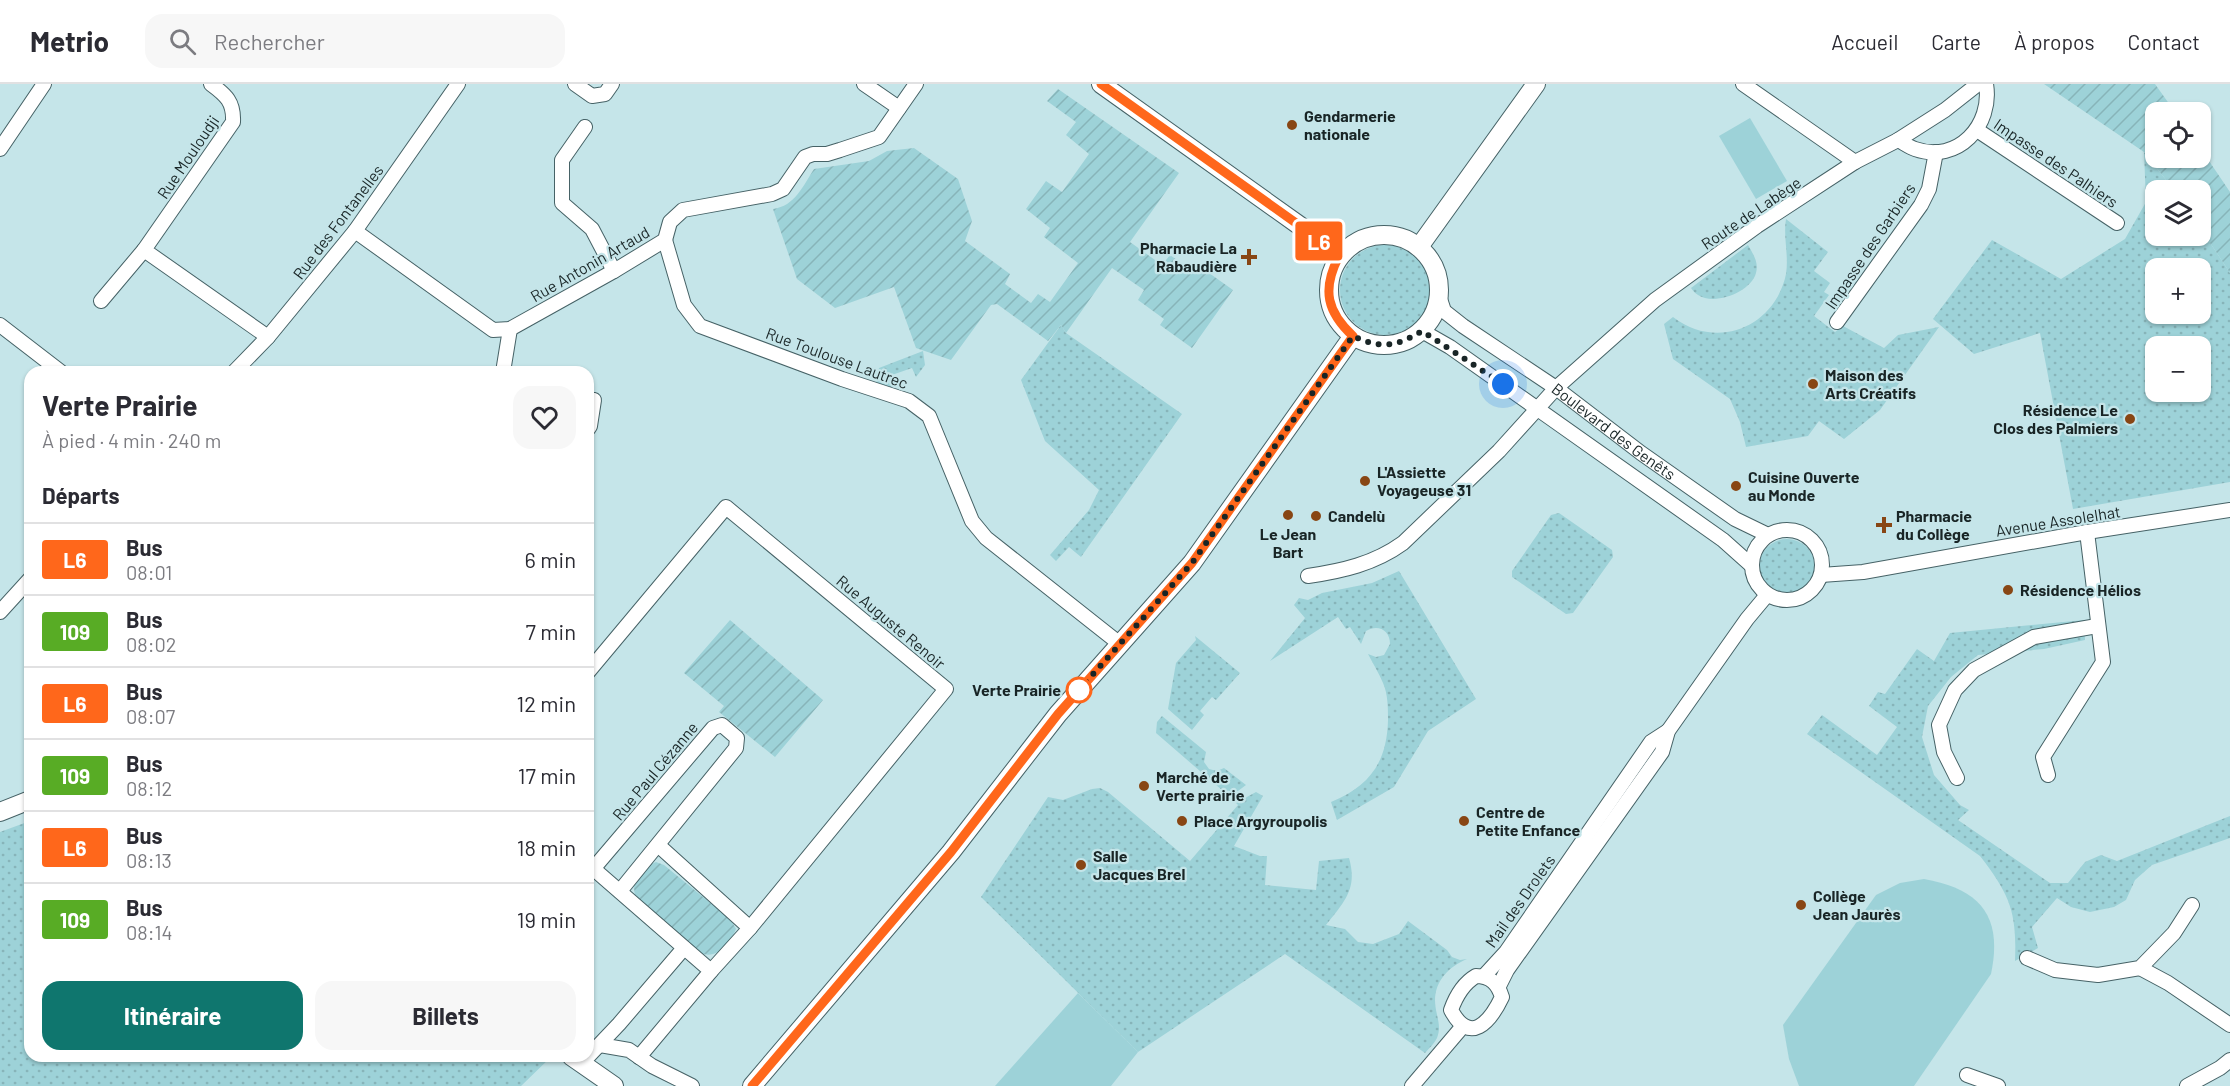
<!DOCTYPE html>
<html lang="fr">
<meta charset="utf-8">
<style>
body{margin:0;font-family:Barlow,sans-serif;background:#f7f7f7;color:#2b2b33;height:100vh;display:flex;flex-direction:column;font-size:22px;white-space:nowrap}
*{box-sizing:border-box;margin:0}
p{font-size:20px;color:#7c7c81}
.icon{flex:none;width:33px;height:33px;fill:none;stroke:currentColor;stroke-width:2;stroke-linecap:round;stroke-linejoin:round}
.map{position:relative;flex:1;overflow:hidden}
.panel{position:absolute;left:24px;top:282px;width:570px;height:696px;display:flex;flex-direction:column;background:#fff;border-radius:18px;box-shadow:0 2px 4px #0004}
.panel>*{flex:none}
.badge{padding:0 12px;border-radius:4px;font-size:21px;line-height:39px}
.tools{position:absolute;left:2145px;top:18px;display:grid;gap:12px}
.tools a{display:grid;place-items:center;width:66px;height:66px;border-radius:12px;background:#fff;box-shadow:0 2px 4px #0004;font-size:30px}
.you{position:absolute;width:30px;height:30px;margin:-15px;border:4px solid #fff;border-radius:50%;background:#1a73e8;box-shadow:0 0 0 9px #1a73e833}
.map>.badge{position:absolute;translate:-50% -50%;box-shadow:0 0 0 3px #fff}
h2{padding:0 18px;font-size:22px;line-height:54px}
.round{display:grid;place-items:center;flex:none;width:63px;height:63px;border-radius:18px;background:#f7f7f7}
.headline{display:flex;align-items:center;justify-content:space-between;height:102px;padding:0 18px}
h1{font-size:28px;font-weight:700;line-height:45px}
.action{display:flex;gap:12px;margin-top:auto;padding:12px 18px}
.action a{flex:1;height:69px;border-radius:18px;background:#0f766e;color:#fff;font-size:24px;font-weight:700;line-height:69px;text-align:center}
.action a+a{background:#f7f7f7;color:#2b2b33}
ul{padding:0;list-style:none}
li{display:flex;align-items:center;gap:18px;height:72px;padding:0 18px;border-top:2px solid #e1e1e2}
li div{flex:1}
li b{display:block;font-size:22px}
li em{font-style:normal}
li .badge{min-width:66px;font-weight:700;text-align:center}
header{display:flex;align-items:center;gap:36px;box-sizing:border-box;height:84px;padding:0 30px;background:#fff;border-bottom:2px solid #e1e1e2}
header strong{font-size:28px}
nav{display:flex;gap:33px;margin-inline-start:auto;font-size:21px}
.search{width:420px;height:54px;background:#f7f7f7;display:flex;align-items:center;gap:15px;box-sizing:border-box;padding:0 21px;border-radius:18px;color:#7c7c81;font-size:22px}
.map>svg:first-child{display:block}
</style>
<header>
<strong>Metrio</strong>
<div class="search"><svg class="icon" aria-label="search" viewBox="0 0 24 24"><circle cx="10" cy="10" r="6"/><path d="M15 15l6 6"/></svg>Rechercher</div>
<nav><a>Accueil</a><a>Carte</a><a>À propos</a><a>Contact</a></nav>
</header>
<div class="map">
<svg width="2230" height="1002" viewBox="0 0 2230 1002">
<defs>
<pattern id="grass-dots" width="8" height="8" patternUnits="userSpaceOnUse" patternTransform="scale(1.5)"><rect width="8" height="8" fill="#9dd2d8"/><path d="M2 2h.1M6 6h.1" fill="none" stroke="#87b4b9" stroke-width="1.8" stroke-linecap="round"/></pattern>
<pattern id="garden-furrows" width="10" height="10" patternUnits="userSpaceOnUse" patternTransform="scale(1.5)"><rect width="10" height="10" fill="#9dd2d8"/><path d="M-1 1l2-2M0 10L10 0M9 11l2-2" fill="none" stroke="#87b4b9"/></pattern>
</defs>
<rect width="100%" height="100%" fill="#c5e5e9"/>
<g fill="url(#grass-dots)" fill-rule="evenodd">
<path d="M2144 68 2174 106H2156V152H2200L2201 145 2230 189V398L2073 425 2040 249 1974 270 1933 235 1992 156 2061 195 2125 155 2146 118ZM2156 184H2200V230H2156ZM2156 262H2200V308H2156Z"/>
<path d="M1786 135 1828 168 1814 187 1830 199 1824 208 1829 211 1814 232 1835 248 1843 242 1884 264 1898 251 1939 243 1880 326 1844 355 1819 337 1808 352 1746 363 1740 338 1730 315 1673 275 1664 240 1673 233C1717 267 1775 243 1786 190 1789 171 1783 153 1786 135Z"/>
<circle cx="1385" cy="206" r="45"/>
<path d="M1748 161C1753 170 1759 178 1756 189 1751 208 1715 222 1698 211 1695 209 1693 207 1691 204Z"/>
<polygon points="1061,241 1066,249 1182,330 1081,473 1069,463 1056,477 1050,471 1089,426 1099,406 1045,357 1021,296"/>
<polygon points="923,267 925,281 916,293 912,284 889,292 893,302 883,306 875,304 879,284"/>
<polygon points="1559,429 1612,466 1613,473 1573,529 1566,530 1512,493 1512,487 1551,431"/>
<circle cx="1787" cy="483" r="28"/>
<path d="M1399 487 1476 615 1428 647 1394 703 1337 736 1331 718C1370 702 1387 678 1388 636 1388 624 1388 610 1383 599 1379 589 1373 580 1368 570L1376 573 1384 571 1390 560C1390 546 1378 540 1366 547L1361 560 1350 543 1346 545 1338 533 1270 577 1305 534 1294 521 1299 514 1308 516 1322 509 1372 499Z"/>
<path d="M2084 536 2085 556 2044 565 1978 571 1951 593 1928 622 1922 653 1934 691 1960 721 1969 726 1958 736 2050 799H2068L2085 778 2101 771 2117 777 2230 732V754L2152 781 2135 796 2126 816 2114 823 2090 828 2071 823 2057 814 2032 843 2038 864 2015 877C2017 828 2010 811 1980 772L1807 650 1822 631 1877 671 1897 643 1869 622 1878 608 1885 610 1917 565 1934 577 1950 549Z"/>
<polygon points="1195,552 1240,589 1216,616 1212,613 1200,627 1204,631 1192,646 1168,625 1176,579 1196,556"/>
<polygon points="1162,632 1206,668 1204,678 1209,685 1217,687 1224,684 1246,701 1230,713 1156,649 1157,638"/>
<path d="M1100 704 1108 708 1190 777 1238 721 1236 719 1256 708 1263 712 1234 762 1260 772H1267L1265 801 1316 806 1319 777 1349 774C1358 805 1344 818 1326 841L1345 845 1358 858 1373 860 1399 850 1408 837 1447 866 1452 873 1460 876 1467 875C1446 884 1431 901 1436 926 1438 936 1441 944 1437 954 1434 960 1429 964 1425 969L1285 870 1138 968 981 813 1048 713 1063 716 1092 705Z"/>
<polygon points="30,737 30,972 170,972 179,978 184,972 552,972 521,1002 0,1002 0,748"/>
</g>
<g fill="url(#garden-furrows)">
<polygon points="2044,0 2155,0 2175,28 2156,28 2156,74 2200,74 2201,65 2230,108 2230,189 2201,145 2200,106 2174,106 2144,68"/>
<path d="M1058 5 1179 89 1130 158 1162 181 1170 171 1195 189 1202 184 1233 206 1192 264 1160 241 1164 235 1138 216 1144 206 1112 184 1066 249 1061 241 1048 257 997 220 991 221 951 276 916 264 894 203 835 224 797 195 773 125C795 122 803 102 814 85L869 77 887 67 914 64 958 95 972 137 965 157 1010 190 1005 200 1031 219 1038 210 1050 218 1078 179 1044 153 1050 144 1026 125 1046 97 1062 108 1089 70 1066 51 1076 38 1047 17Z"/>
<polygon points="730,536 823,616 775,673 719,628 724,622 684,589"/>
<path d="M656 778 664 781 731 836 736 845C730 859 718 876 700 869L635 811C631 794 641 785 656 778Z"/>
</g>
<g fill="#9dd2d8">
<polygon points="1750,34 1787,97 1756,115 1719,52"/>
<path d="M1924 795C1981 805 2003 833 1991 890L1914 1002H1799L1789 975 1783 941 1876 811 1900 799Z"/>
<polygon points="1078,909 1138,968 1111,1002 995,1002"/>
</g>
<g fill="none" stroke-linecap="round" stroke-linejoin="round">
<defs>
<g id="minor">
<path d="M211 0C226 11 234 18 233 38L144 166 268 253"/>
<polyline points="575,0 592,12 605,10 612,0"/>
<polyline points="864,0 899,24"/>
<polyline points="1743,0 1855,78"/>
<polyline points="585,43 562,76 562,119 592,145 614,187"/>
<polyline points="1977,46 2117,139"/>
<path d="M1898 56C1904 59 1909 63 1915 65 1958 80 1993 41 1986 0"/>
<polyline points="0,65 44,0"/>
<polyline points="355,147 493,246 510,245 614,187 665,156 670,138 683,126 772,110 783,105 805,73 813,70 827,70 840,66 879,53 916,0"/>
<polyline points="665,156 684,221 700,242 842,295 909,317 929,332 972,437 986,454 1120,560"/>
<path id="s1" d="M1439 212 1444 227 1463 242 1556 304 1641 369 1735 435 1768 451"/>
<polyline points="101,217 144,166"/>
<polyline points="1837,238 1921,121 1929,105 1936,68"/>
<polyline points="0,241 61,288"/>
<polyline points="1422,247 1450,263 1723,456 1751,481"/>
<polyline points="234,288 268,253 355,147 458,0"/>
<polyline points="503,288 510,245"/>
<polyline points="588,345 590,342 594,316"/>
<circle cx="1787" cy="481" r="35"/>
<polyline points="1821,491 1863,488 2087,448 2230,426"/>
<path d="M1308 492C1342 487 1374 480 1403 459L1499 367 1556 304 1655 216 1757 142 1855 78 1898 56 1945 26 1978 0"/>
<polyline points="0,528 30,495"/>
<polyline points="588,588 726,423 946,605 750,844 711,887"/>
<polyline points="2048,691 2043,673 2103,578 2087,448"/>
<polyline points="1957,694 1944,668 1939,641 1955,606 1974,586 2034,553 2097,542"/>
<polyline points="658,761 750,844"/>
<polyline points="588,780 711,887 639,973"/>
<polyline points="593,785 713,644 722,641 737,654 736,664 620,807"/>
<polyline points="2027,874 2055,886 2098,891 2140,884 2174,849 2192,821"/>
<polyline points="2140,884 2168,899 2230,941"/>
<path d="M1476 892C1491 892 1498 900 1502 913 1490 938 1470 962 1451 926 1456 912 1464 899 1476 892Z"/>
<polyline points="1484,892 1506,868 1651,658 1668,647"/>
<polyline points="1499,902 1507,886 1662,668 1668,647 1747,535 1767,511"/>
<polyline points="600,961 629,966 652,982 692,1002"/>
<polyline points="582,979 619,940 684,864"/>
<polyline points="1967,991 1998,1002"/>
<polyline points="1412,1002 1463,942"/>
<polyline points="2187,1002 2220,984 2230,976"/>
</g>
<g id="tertiary">
<polyline points="1101,0 1303,144 1338,174"/>
<circle cx="1384" cy="206" r="55"/>
<polyline points="1419,163 1536,0"/>
<polyline points="0,728 30,716"/>
<polyline points="571,972 614,1002"/>
<polyline points="752,1002 951,768 1058,630 1192,479 1353,252"/>
</g>
</defs>
<use href="#minor" stroke="#466266" stroke-width="16"/>
<use href="#tertiary" stroke="#466266" stroke-width="20"/>
<use href="#minor" stroke="#fff" stroke-width="14"/>
<use href="#tertiary" stroke="#fff" stroke-width="18"/>
</g>
<g fill="none" stroke-linecap="round" stroke-linejoin="round">
<defs>
<path id="line" d="M752 1002 951 768 1058 630 1192 479 1353 252C1327 228 1322 206 1338 174L1303 144 1101 0"/>
</defs>
<use href="#line" stroke="#fff" stroke-width="14"/>
<use href="#line" stroke="#ff671b" stroke-width="9"/>
<path stroke="#192526" stroke-width="6" stroke-dasharray="0 10.8" d="M1079 606 1192 479 1353 252C1381 265 1396 263 1422 247L1503 300"/>
</g>
<g fill="#884614" stroke="#c5e5e9" stroke-width="2">
<circle cx="1292" cy="41" r="6"/>
<path d="M1246 164h6v6h6v6h-6v6h-6v-6h-6v-6h6z"/>
<circle cx="1813" cy="300" r="6"/>
<circle cx="2130" cy="335" r="6"/>
<circle cx="1365" cy="397" r="6"/>
<circle cx="1736" cy="402" r="6"/>
<circle cx="1288" cy="431" r="6"/>
<circle cx="1316" cy="432" r="6"/>
<path d="M1881 432h6v6h6v6h-6v6h-6v-6h-6v-6h6z"/>
<circle cx="2008" cy="506" r="6"/>
<circle cx="1144" cy="702" r="6"/>
<circle cx="1182" cy="737" r="6"/>
<circle cx="1464" cy="737" r="6"/>
<circle cx="1081" cy="781" r="6"/>
<circle cx="1801" cy="821" r="6"/>
</g>
<circle fill="#fff" stroke="#ff671b" stroke-width="3" cx="1079" cy="606" r="12"/>
<g text-anchor="middle" stroke-width="4.5" stroke-linejoin="round" paint-order="stroke">
<g font-size="16" font-weight="bold" fill="#192526" stroke="#c5e5e9" text-anchor="start">
<text x="1304" y="38">Gendarmerie<tspan x="1304" dy="18">nationale</tspan></text>
<text x="1237" y="170" text-anchor="end">Pharmacie La<tspan x="1237" dy="18">Rabaudière</tspan></text>
<text x="1825" y="297">Maison des<tspan x="1825" dy="18">Arts Créatifs</tspan></text>
<text x="2118" y="332" text-anchor="end">Résidence Le<tspan x="2118" dy="18">Clos des Palmiers</tspan></text>
<text x="1377" y="394">L'Assiette<tspan x="1377" dy="18">Voyageuse 31</tspan></text>
<text x="1748" y="399">Cuisine Ouverte<tspan x="1748" dy="18">au Monde</tspan></text>
<text x="1328" y="438">Candelù</text>
<text x="1896" y="438">Pharmacie<tspan x="1896" dy="18">du Collège</tspan></text>
<text x="1288" y="456" text-anchor="middle">Le Jean<tspan x="1288" dy="18">Bart</tspan></text>
<text x="2020" y="512">Résidence Hélios</text>
<text x="1156" y="699">Marché de<tspan x="1156" dy="18">Verte prairie</tspan></text>
<text x="1476" y="734">Centre de<tspan x="1476" dy="18">Petite Enfance</tspan></text>
<text x="1194" y="743">Place Argyroupolis</text>
<text x="1093" y="778">Salle<tspan x="1093" dy="18">Jacques Brel</tspan></text>
<text x="1813" y="818">Collège<tspan x="1813" dy="18">Jean Jaurès</tspan></text>
</g>
<g font-size="16" fill="#192526" stroke="#c5e5e9">
<text transform="translate(188 73) rotate(-56)" y="6">Rue Mouloudji</text>
<text transform="translate(2056 79) rotate(34)" y="6">Impasse des Palhiers</text>
<text transform="translate(1751 129) rotate(-34)" y="6">Route de Labège</text>
<text transform="translate(338 138) rotate(-53)" y="6">Rue des Fontanelles</text>
<text transform="translate(1870 162) rotate(-56)" y="6">Impasse des Garbiers</text>
<text transform="translate(590 180) rotate(-30)" y="6">Rue Antonin Artaud</text>
<text transform="translate(837 274) rotate(20)" y="6">Rue Toulouse Lautrec</text>
<text dy="6" stroke="none"><textPath href="#s1" startOffset="224">Boulevard des Genêts</textPath></text>
<text transform="translate(2058 437) rotate(-9)" y="6">Avenue Assolelhat</text>
<text transform="translate(891 538) rotate(40)" y="6">Rue Auguste Renoir</text>
<text transform="translate(655 687) rotate(-50)" y="6">Rue Paul Cézanne</text>
<text transform="translate(1520 817) rotate(-55)" y="6">Mail des Drolets</text>
</g>
<g font-size="16" font-weight="bold" fill="#192526" stroke="#c5e5e9" text-anchor="end">
<text x="1061" y="612">Verte Prairie</text>
</g>
</g>
</svg>
<div class="tools">
<a><svg class="icon" aria-label="locate" viewBox="0 0 24 24"><circle cx="12" cy="12" r="6"/><path d="M12 2v4M12 18v4M2 12h4M18 12h4"/></svg></a>
<a><svg class="icon" aria-label="layers" viewBox="0 0 24 24"><path d="M12 4l9 5-9 5-9-5zM3 14l9 5 9-5"/></svg></a>
<a>+</a>
<a>−</a>
</div>
<div class="you" style="left:1503px;top:300px"></div>
<b class="badge" style="left:1319px;top:157px;background:#ff671b;color:#fff">L6</b>
<section class="panel">
<div class="headline"><div><h1>Verte Prairie</h1><p>À pied · 4 min · 240 m</p></div><a class="round"><svg class="icon" aria-label="heart" viewBox="0 0 24 24"><path d="M12 20l-8-8c-3-5 5-10 8-4 3-6 11-1 8 4z"/></svg></a></div>
<h2>Départs</h2>
<ul>
<li><span class="badge" style="background:#ff671b;color:#fff">L6</span><div><b>Bus</b><p>08:01</p></div><em>6 min</em></li>
<li><span class="badge" style="background:#58ac25;color:#fff">109</span><div><b>Bus</b><p>08:02</p></div><em>7 min</em></li>
<li><span class="badge" style="background:#ff671b;color:#fff">L6</span><div><b>Bus</b><p>08:07</p></div><em>12 min</em></li>
<li><span class="badge" style="background:#58ac25;color:#fff">109</span><div><b>Bus</b><p>08:12</p></div><em>17 min</em></li>
<li><span class="badge" style="background:#ff671b;color:#fff">L6</span><div><b>Bus</b><p>08:13</p></div><em>18 min</em></li>
<li><span class="badge" style="background:#58ac25;color:#fff">109</span><div><b>Bus</b><p>08:14</p></div><em>19 min</em></li>
</ul>
<div class="action"><a>Itinéraire</a><a>Billets</a></div>
</section>
</div>
